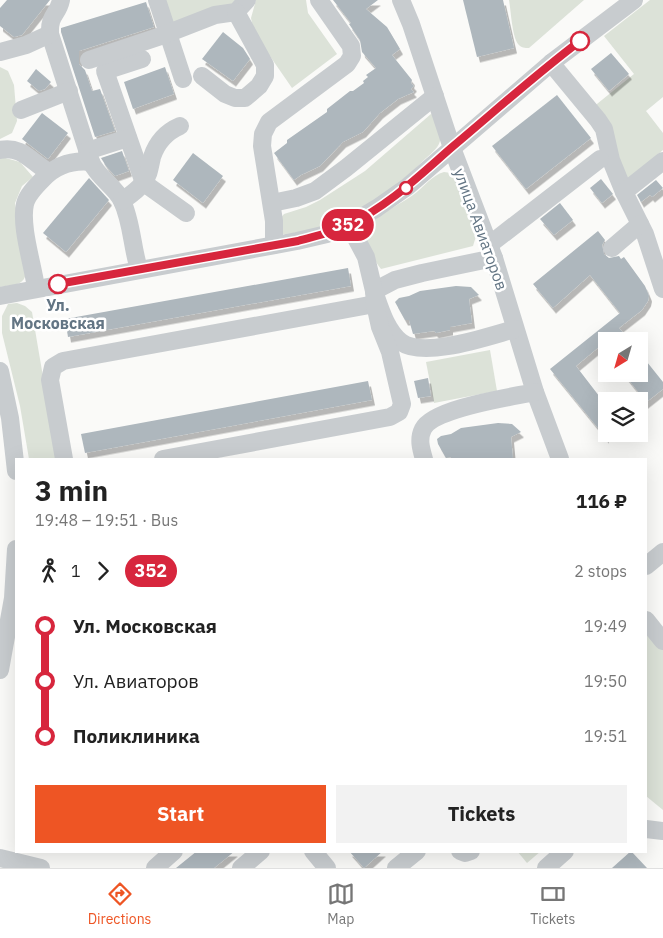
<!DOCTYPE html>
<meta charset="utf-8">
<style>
body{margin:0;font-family:"IBM Plex Sans",sans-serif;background:#f2f2f2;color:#222;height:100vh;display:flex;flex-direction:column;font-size:19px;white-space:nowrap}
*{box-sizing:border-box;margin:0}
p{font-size:16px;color:#767676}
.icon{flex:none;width:28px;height:28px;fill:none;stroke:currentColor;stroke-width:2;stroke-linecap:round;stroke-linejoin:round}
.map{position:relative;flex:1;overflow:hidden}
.details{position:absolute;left:15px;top:458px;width:632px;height:395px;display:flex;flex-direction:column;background:#fff;border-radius:0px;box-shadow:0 5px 20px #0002}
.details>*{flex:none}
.badge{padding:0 10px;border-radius:16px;font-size:18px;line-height:32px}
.needle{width:32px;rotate:217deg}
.tools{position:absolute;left:598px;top:332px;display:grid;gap:10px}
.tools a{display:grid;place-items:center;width:50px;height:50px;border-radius:0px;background:#fff;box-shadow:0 5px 20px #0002;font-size:25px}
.map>.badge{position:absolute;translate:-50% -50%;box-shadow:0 0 0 2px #fff}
.legs{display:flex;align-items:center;gap:8px;height:55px;padding:0 20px;font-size:16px}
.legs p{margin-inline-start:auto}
.headline{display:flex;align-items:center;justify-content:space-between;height:85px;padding:0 20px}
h1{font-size:28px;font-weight:700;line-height:38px}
.cta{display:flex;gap:10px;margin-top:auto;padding:10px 20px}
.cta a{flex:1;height:58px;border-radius:0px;background:#ee5524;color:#fff;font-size:20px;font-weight:700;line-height:58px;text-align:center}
.cta a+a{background:#f2f2f2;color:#222}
ul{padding:0 20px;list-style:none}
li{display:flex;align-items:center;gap:18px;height:55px;font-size:19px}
li i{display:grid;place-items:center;width:8px;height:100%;margin:0 6px;background:currentColor}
li i::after{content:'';width:12px;height:12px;margin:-6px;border:4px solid;border-radius:50%;background:#fff}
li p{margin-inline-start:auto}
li:first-child i{background:linear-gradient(#0000 50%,currentColor 0)}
li:last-child i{background:linear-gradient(currentColor 50%,#0000 0)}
.menu{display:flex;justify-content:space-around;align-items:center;height:70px;border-top:1px solid #e0e0e0;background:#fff;font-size:14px;color:#767676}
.menu a{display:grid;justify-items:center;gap:2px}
.menu .on{color:#ee5524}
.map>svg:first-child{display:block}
</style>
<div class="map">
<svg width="663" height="868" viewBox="0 0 663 868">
<defs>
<filter id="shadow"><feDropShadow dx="3" dy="5.5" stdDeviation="0" flood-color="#0004"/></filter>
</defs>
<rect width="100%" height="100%" fill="#fafaf8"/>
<g fill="#dce2d8">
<polygon points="164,0 240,0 239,4 172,23"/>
<polygon points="256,0 306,0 308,13 337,54 292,88 254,33 251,18"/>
<path d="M509 0H584L529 48C525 48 521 48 518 44 512 36 511 11 509 0Z"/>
<polygon points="650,0 663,0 663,97 646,111 663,133 663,150 624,183 592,108 634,74 604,36"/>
<polygon points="0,67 8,71 14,85 17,121 12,133 0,139"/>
<path d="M431 114 435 115C437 122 442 134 440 141 438 149 429 155 423 161 390 194 331 235 283 234L278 228 279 220 284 214 306 207 320 200 365 171Z"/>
<path d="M2 157 20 162 33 177 22 186 15 203 27 270C24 287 15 284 0 287V158Z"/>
<path d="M444 172 451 173 458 182 477 233 473 246 381 269C346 223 380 218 413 195 423 188 432 175 444 172Z"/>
<polygon points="17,303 25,306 32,312 57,459 29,459 20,406 2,333 2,316 8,304"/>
<polygon points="490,350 497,391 434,403 426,362"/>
<polygon points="646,620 663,641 663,810 646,796"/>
<polygon points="517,851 541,851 527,863"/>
</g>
<g fill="#aeb7bd" filter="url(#shadow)">
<polygon points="7,0 50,0 22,35 14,37 0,26 0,8"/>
<polygon points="333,0 378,0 366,9 387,27 400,49 392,55 412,80 411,83 414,86 411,89 414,92 398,99 380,113 363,132 343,142 320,166 301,175 294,180 274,153 287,143 287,140 327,112 327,109 350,91 353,91 364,83 363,81 368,77 366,75 376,68 362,52 360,40 349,24 351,23"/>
<polygon points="463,0 503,0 514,48 477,57"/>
<polygon points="146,2 154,27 79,51 79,64 85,70 92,91 100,89 115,131 95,137 61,32 61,28"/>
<polygon points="223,32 243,48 250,59 233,81 202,59"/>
<polygon points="611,53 629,74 609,91 591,69"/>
<polygon points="165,67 174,94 133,109 124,82"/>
<polygon points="36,69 51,82 45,89 39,91 27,81"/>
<polygon points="557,95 591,138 526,189 492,146"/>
<polygon points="42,113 68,133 48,159 22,139"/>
<polygon points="122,151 129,171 115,176 106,166 101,158"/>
<polygon points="193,153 223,176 203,203 173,180"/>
<polygon points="89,178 109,200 66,252 43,233"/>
<polygon points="601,179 613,194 602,203 590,188"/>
<polygon points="656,180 663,188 652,197 650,195 641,202 637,195"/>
<polygon points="560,203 573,220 554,235 540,219"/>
<polygon points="598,231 605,240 602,245 604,254 609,258 619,256 621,259 624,257 645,286 649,296 648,301 642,310 619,328 630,341 606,341 576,366 606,405 606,438 550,369 620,313 590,275 553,308 533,284"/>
<polygon points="348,268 351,286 68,337 65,319"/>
<polygon points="456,286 471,287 479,295 469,299 472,323 450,327 450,330 436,333 434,331 413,334 409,320 405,320 395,302 399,298 409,296 420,291"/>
<polygon points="639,352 663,382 663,389 639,408 639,401 629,401 639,393 624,374 639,374"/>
<polygon points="428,378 431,396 418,398 414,381"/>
<polygon points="368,381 372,400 85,453 81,434"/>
<polygon points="498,423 512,424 521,432 511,437 513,459 451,459 451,457 446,458 438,444 437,439 441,436 451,434 461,428"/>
<polygon points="197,851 235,851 214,868 176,868"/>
<polygon points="349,851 383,851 364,868"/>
<polygon points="631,851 647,868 612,868"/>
</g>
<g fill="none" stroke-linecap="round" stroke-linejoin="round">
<g stroke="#c8cccf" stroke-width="18">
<path d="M61 0C58 15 49 14 50 34L91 162C99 179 115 186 122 201 132 222 132 248 139 269"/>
<polyline points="157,0 183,79"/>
<polyline points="401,0 411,24 452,148 494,258 535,392 560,459"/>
<polyline points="0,52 26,45 50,34"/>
<polyline points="142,59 105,71 144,183 186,213"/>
<polyline points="89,60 161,36 215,15 236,12 247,0"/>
<polyline points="551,63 598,120 604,129 611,160 624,192 645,234 663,289"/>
<polyline points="202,76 225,94 235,98 245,98 259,86 265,76 265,65 236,12"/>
<polyline points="21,110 69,91"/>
<path d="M0 150C22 145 32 163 49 172"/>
<polyline points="87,151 128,138"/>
<polyline points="624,192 663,161"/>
<path d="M122 201C129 196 138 190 143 183 149 176 150 166 152 157 157 142 166 132 180 126"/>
<polyline points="272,203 296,198 315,191 346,168 435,96"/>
<polyline points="274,245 274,221 262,146 263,134 269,122 347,64 352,56 351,46 319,0"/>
<polyline points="489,245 600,159"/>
<polyline points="612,248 640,224"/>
<path d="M494 258 422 273 395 280 374 291C380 308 386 330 401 342 424 359 489 336 515 329"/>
<path d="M36 288C33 265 20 226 25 204 27 195 36 186 43 179 56 165 72 160 91 162"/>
<polyline points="0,296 297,241 327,234 349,225 377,208 407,187 551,63 634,0"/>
<polyline points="0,371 10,418 16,471"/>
<polyline points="64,459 50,380 53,367 63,361 375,304"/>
<polyline points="163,459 390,417 399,412 402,404 390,352 380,327 375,304 374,291 366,257 349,225"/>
<path d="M424 459C421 449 418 439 423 429 433 408 512 397 535 392"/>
<polyline points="646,566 663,552"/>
<polyline points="646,620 663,641"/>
<polyline points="0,670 13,598 16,549"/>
<polyline points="646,829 663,831"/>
<polyline points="313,851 327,868"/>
<polyline points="460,851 465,853 471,851"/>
<polyline points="0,858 41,868"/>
<polyline points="155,868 174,851"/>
<polyline points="241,868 261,851"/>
<polyline points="396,868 417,851"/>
<polyline points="546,868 565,851"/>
</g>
</g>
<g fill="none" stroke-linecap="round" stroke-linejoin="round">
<defs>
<path id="line-1" d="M58 284 298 241C315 236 332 233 348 225 387 207 419 176 451 148 494 112 535 75 580 41"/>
</defs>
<use href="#line-1" stroke="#fff" stroke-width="11"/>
<use href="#line-1" stroke="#d7263d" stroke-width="8"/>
</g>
<g fill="#fff" stroke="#d7263d" stroke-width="2.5">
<circle cx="580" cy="41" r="9"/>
<circle cx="406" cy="188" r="6"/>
<circle cx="58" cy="284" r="9"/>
</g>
<g text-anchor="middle" stroke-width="5" stroke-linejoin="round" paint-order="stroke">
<g font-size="16" fill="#637584" stroke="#fff">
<text transform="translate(481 229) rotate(70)" y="6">улица Авиаторов</text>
</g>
<g font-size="16" font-weight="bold" fill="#637584" stroke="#fff">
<text x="58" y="311">Ул.<tspan x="58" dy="18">Московская</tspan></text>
</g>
</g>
</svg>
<div class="tools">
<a><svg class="needle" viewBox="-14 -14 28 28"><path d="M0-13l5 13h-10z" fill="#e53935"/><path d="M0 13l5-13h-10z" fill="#767676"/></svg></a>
<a><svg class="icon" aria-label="layers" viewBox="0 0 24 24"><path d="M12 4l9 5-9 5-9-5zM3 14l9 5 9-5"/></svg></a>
</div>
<b class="badge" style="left:348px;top:225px;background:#d7263d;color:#fff">352</b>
<section class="details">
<div class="headline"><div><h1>3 min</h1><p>19:48 – 19:51 · Bus</p></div><b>116 ₽</b></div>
<div class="legs"><svg class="icon" aria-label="walk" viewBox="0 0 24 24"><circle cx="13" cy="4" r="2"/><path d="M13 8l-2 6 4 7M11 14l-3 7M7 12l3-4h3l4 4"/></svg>1<svg class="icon" aria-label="forward" viewBox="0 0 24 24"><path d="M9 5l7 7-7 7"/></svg><b class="badge" style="background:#d7263d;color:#fff">352</b><p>2 stops</p></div>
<ul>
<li><i style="color:#d7263d"></i><b>Ул. Московская</b><p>19:49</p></li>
<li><i style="color:#d7263d"></i><span>Ул. Авиаторов</span><p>19:50</p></li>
<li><i style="color:#d7263d"></i><b>Поликлиника</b><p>19:51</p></li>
</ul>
<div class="cta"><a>Start</a><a>Tickets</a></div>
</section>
</div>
<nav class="menu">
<a class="on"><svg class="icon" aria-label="directions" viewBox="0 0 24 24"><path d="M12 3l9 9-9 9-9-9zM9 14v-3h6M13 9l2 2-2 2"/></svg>Directions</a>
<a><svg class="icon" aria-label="map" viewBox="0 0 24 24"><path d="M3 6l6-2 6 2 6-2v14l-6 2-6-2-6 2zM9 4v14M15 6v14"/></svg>Map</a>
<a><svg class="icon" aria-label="tickets" viewBox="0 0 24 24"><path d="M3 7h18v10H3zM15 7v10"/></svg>Tickets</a>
</nav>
